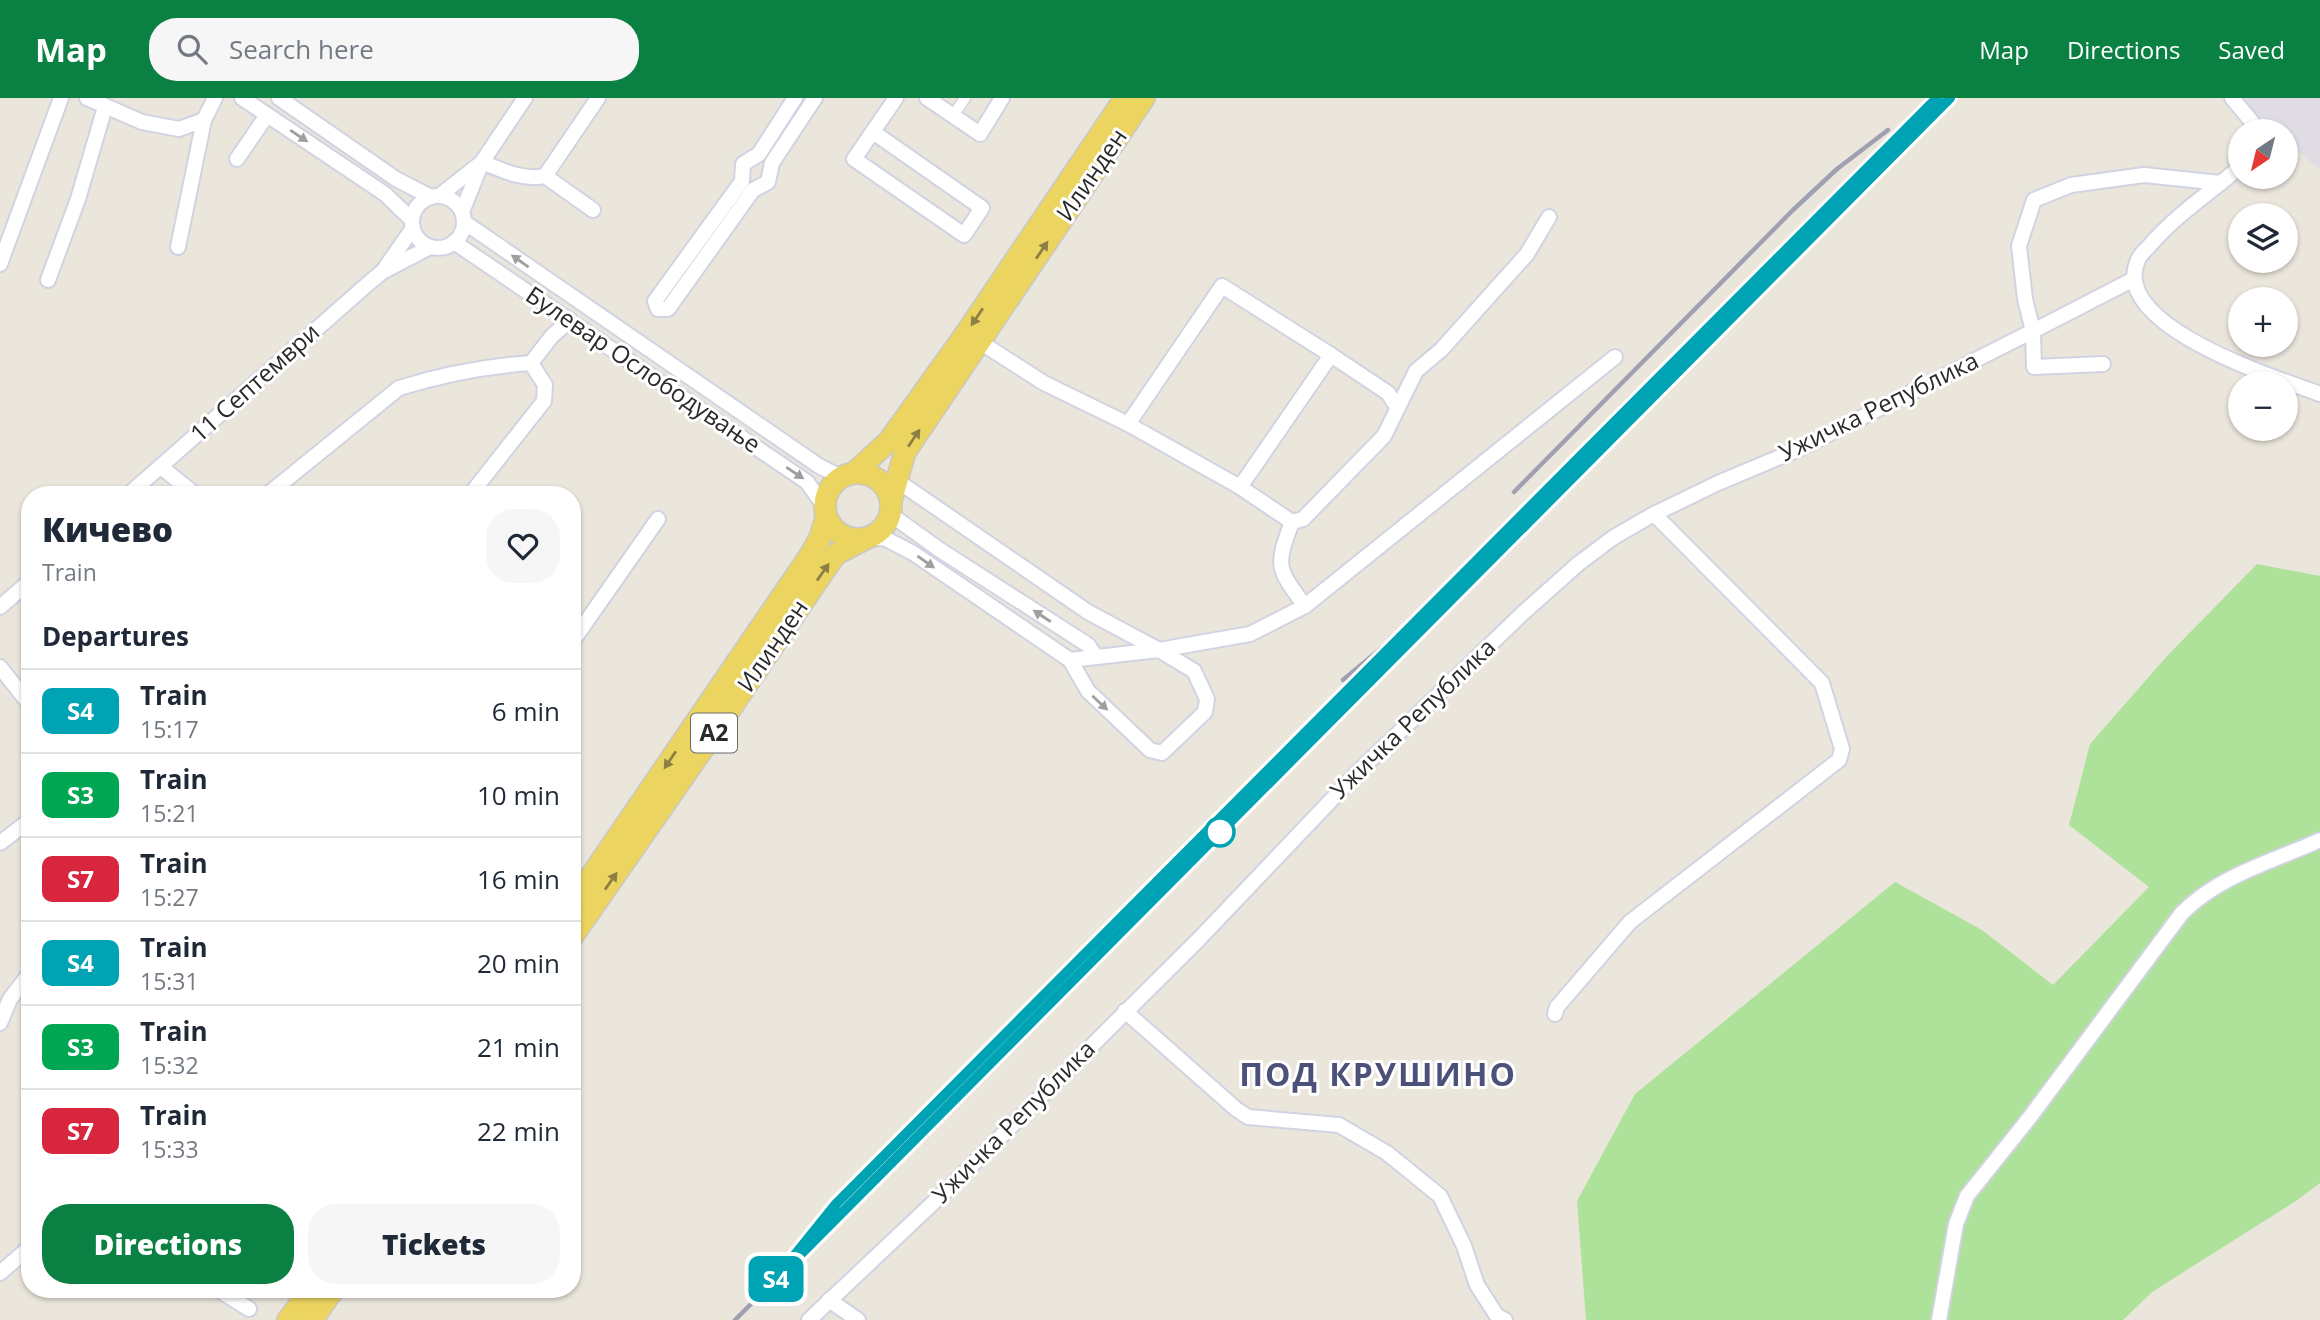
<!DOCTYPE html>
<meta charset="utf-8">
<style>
body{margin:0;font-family:"Open Sans",sans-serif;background:#f6f6f7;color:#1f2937;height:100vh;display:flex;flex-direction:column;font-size:26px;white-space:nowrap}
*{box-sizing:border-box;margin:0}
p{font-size:23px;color:#747a83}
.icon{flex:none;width:38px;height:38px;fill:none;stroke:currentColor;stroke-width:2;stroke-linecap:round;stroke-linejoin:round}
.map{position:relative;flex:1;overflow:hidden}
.side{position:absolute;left:21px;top:388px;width:560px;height:812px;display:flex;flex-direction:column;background:#fff;border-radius:28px;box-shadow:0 2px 5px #0004}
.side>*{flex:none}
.badge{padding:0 14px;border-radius:10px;font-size:24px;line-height:46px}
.needle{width:46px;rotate:215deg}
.fabs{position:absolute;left:2228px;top:21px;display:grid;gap:14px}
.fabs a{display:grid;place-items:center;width:70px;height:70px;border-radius:50%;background:#fff;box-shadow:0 2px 5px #0004;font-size:35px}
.map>.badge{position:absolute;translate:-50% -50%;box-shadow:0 0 0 4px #fff}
h2{padding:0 21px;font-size:26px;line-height:63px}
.round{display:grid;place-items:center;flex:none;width:74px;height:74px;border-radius:28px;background:#f6f6f7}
.headline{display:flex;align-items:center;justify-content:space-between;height:119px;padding:0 21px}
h1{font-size:33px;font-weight:800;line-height:52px}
.action{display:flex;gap:14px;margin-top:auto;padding:14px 21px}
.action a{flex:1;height:80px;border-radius:28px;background:#0b8043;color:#fff;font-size:28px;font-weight:800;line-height:80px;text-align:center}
.action a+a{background:#f6f6f7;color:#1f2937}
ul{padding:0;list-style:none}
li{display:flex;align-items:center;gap:21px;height:84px;padding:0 21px;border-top:2px solid #e0e1e3}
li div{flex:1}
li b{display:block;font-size:26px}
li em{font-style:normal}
li .badge{min-width:77px;font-weight:700;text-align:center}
header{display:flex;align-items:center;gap:42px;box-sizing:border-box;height:98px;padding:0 35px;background:#0b8043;color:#fff}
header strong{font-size:33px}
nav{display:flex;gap:38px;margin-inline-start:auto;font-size:24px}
.search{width:490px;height:63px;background:#f6f6f7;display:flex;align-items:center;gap:18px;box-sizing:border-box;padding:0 24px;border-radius:28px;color:#747a83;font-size:26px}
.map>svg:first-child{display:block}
</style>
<header>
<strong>Map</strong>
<div class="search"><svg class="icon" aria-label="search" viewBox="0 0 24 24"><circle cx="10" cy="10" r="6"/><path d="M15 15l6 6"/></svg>Search here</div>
<nav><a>Map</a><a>Directions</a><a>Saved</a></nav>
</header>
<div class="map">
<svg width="2320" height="1222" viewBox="0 0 2320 1222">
<rect width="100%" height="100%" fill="#ebe6dc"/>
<polygon fill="#dfdce4" points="2236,0 2320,0 2320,71 2286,44 2286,33 2272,33"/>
<polygon fill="#aee199" points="2257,466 2320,478 2320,1085 2296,1103 2152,1194 2123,1222 1586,1222 1577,1103 1635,996 1895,784 1982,832 2053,887 2149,789 2069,727 2090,646 2168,557"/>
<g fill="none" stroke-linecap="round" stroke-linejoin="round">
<defs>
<polyline id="pedestrian" points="953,18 965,0"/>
<g id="minor">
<polyline points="87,0 142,24 179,31 204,22 215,0"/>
<polyline points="242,0 385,96 412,122"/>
<polyline points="279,0 396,81 431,99"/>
<polyline points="795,0 759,56 743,66 742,83 655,203 658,211 668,211 753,92 768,84 772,65 815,0"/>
<polyline points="927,0 980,36 1002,0"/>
<polyline points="2232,0 2252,24 2253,33"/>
<polyline points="873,34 982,110 964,137 854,61 896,0"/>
<polyline points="237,61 267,17"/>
<path d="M482 64C501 72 524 83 545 78"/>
<path d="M2240 69C2211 94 2177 116 2151 146 2147 151 2140 156 2138 162 2108 228 2277 280 2320 296"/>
<polyline points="439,98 481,65"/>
<circle cx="438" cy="124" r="26"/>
<polyline points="593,112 545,78 598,0"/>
<polyline points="462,114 482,64 525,0"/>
<polyline points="464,124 819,368 841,379"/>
<polyline points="454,144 807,384 824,408"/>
<polyline points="178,149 204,22"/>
<polyline points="0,166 61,0"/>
<polyline points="385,170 413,130"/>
<polyline points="48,182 78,101 105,9"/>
<polyline points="980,244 1044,285 1128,326 1222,188 1331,257 1240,389 1128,326"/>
<polyline points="1331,257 1388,295 1397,309"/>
<polyline points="2103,266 2034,269 2033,233 2025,201 2019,148 2034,102 2071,87 2144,77 2221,85"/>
<polyline points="161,369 196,397"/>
<polyline points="896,382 1088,514 1159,552 1250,536 1305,508 1615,259"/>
<path d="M1240 389 1292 424C1275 469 1277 470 1305 508"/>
<polyline points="128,397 370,184 382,174 430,149"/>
<path d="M267 397 399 290C441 277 487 268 531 265L552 238 570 222"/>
<polyline points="470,397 544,303 545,287 531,265"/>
<polyline points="890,416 940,452 1088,547 1096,559"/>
<polyline points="1292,424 1303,421 1384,338 1416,273 1441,252 1527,156 1549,119"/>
<polyline points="865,441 884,440 913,455 1070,562 1088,593 1150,652 1162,655 1205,614 1207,601 1194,573 1159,552 1070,562"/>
<polyline points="0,509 30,483"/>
<polyline points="572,544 658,421"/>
<polyline points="0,569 30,607"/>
<polyline points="0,745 30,722"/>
<polyline points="1125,913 1236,1011 1248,1019 1339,1027 1387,1055 1440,1098 1464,1148 1477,1187 1497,1218 1505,1222"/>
<polyline points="1555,916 1557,909 1630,824 1839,662 1842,651 1822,585 1654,416"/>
<polyline points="0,925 10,901 30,875"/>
<polyline points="0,1175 30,1149"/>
<polyline points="219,1192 249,1211"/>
<polyline points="829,1202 858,1222"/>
<polyline points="809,1222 951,1088 1200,840 1358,674 1523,515 1578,466 1614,439 1654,416 1718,385 1799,351 2033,233 2134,181"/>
<path d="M1939 1222 1956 1126 1967 1098 2030 1019 2182 815C2220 777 2272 764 2320 742"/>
</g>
<g id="primary">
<circle cx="858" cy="408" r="33"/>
<polyline points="854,375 889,343 967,234 1125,0"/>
<polyline points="891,403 905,354 1144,0"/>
<polyline points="572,806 811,456 820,440 826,420"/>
<polyline points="572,839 718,629 828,467 836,456 865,441"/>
<polyline points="288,1222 311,1192"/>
<polyline points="312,1222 333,1192"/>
</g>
</defs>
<use href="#pedestrian" stroke="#d1d3e2" stroke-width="13"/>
<use href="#minor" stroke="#d1d3e2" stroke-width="18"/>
<use href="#primary" stroke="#c8c8c8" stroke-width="24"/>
<use href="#pedestrian" stroke="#fff" stroke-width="10"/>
<use href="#minor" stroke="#fff" stroke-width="14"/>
<use href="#primary" stroke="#ecd460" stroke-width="21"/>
<g stroke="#9fa1b3" stroke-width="4.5">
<polyline points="1514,394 1793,112 1837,71 1888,32"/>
<polyline points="1343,582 1421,517"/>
<polyline points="821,1125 836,1106 959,982"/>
<polyline points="735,1222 1950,0"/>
</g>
</g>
<defs><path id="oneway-solid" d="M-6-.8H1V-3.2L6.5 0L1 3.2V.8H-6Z" transform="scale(1.75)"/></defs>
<g fill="#9f9f9f">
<use href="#oneway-solid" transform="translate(299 38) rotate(34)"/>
<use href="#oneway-solid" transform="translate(520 163) rotate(-145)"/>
<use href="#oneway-solid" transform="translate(795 375) rotate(34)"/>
<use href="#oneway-solid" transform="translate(926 464) rotate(35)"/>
<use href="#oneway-solid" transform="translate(1042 518) rotate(-147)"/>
<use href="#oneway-solid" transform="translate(1100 605) rotate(43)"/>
</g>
<g fill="#8b7f45">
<use href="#oneway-solid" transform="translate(1042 152) rotate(-56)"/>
<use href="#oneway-solid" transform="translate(977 219) rotate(124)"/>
<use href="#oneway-solid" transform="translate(914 340) rotate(-56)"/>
<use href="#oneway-solid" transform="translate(823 474) rotate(-55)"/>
<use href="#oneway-solid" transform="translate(670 662) rotate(124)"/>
<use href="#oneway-solid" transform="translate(611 783) rotate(-55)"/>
</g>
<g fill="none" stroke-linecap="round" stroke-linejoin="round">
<defs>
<polyline id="line" points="1937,0 836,1106 773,1184 1950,0"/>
</defs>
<use href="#line" stroke="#fff" stroke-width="16"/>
<use href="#line" stroke="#00a3b4" stroke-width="10"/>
</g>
<circle fill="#fff" stroke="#00a3b4" stroke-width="3.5" cx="1220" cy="734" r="14"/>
<g text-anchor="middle" stroke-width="6" stroke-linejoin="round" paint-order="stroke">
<rect fill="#fff" stroke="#6a6a6a" stroke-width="2" x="691" y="615.5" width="46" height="39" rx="5"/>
<g font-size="23" font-weight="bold" fill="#2a2a2a">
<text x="714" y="643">A2</text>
</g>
<g font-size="24" fill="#2a2a2a" stroke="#fff">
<text transform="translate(1092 77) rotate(-56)" y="8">Илинден</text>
<text transform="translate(643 272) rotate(34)" y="8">Булевар Ослободување</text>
<text transform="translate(255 285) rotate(-42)" y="8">11 Септември</text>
<text transform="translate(1879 309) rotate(-26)" y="8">Ужичка Република</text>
<text transform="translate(773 548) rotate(-56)" y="8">Илинден</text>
<text transform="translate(1413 621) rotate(-44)" y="8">Ужичка Република</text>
<text transform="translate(1014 1024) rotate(-45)" y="8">Ужичка Република</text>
</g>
<g font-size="32" font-weight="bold" letter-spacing="2" fill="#4b5179" stroke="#fff">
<text x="1378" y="988">ПОД КРУШИНО</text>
</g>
</g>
</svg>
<div class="fabs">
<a><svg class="needle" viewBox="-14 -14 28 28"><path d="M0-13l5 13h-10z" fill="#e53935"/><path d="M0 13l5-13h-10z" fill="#747a83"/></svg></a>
<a><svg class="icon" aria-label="layers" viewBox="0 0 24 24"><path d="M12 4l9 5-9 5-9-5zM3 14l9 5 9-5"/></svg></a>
<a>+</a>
<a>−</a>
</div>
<b class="badge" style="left:776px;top:1181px;background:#00a3b4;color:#fff">S4</b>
<section class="side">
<div class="headline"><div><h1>Кичево</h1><p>Train</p></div><a class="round"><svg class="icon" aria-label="heart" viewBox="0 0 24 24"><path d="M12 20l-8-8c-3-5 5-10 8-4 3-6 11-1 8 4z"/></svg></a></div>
<h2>Departures</h2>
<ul>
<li><span class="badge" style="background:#00a3b4;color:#fff">S4</span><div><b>Train</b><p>15:17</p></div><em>6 min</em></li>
<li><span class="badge" style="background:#00a651;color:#fff">S3</span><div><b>Train</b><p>15:21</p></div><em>10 min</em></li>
<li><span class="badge" style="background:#d7263d;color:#fff">S7</span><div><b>Train</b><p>15:27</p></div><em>16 min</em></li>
<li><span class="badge" style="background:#00a3b4;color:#fff">S4</span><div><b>Train</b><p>15:31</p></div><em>20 min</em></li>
<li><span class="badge" style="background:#00a651;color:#fff">S3</span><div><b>Train</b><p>15:32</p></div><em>21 min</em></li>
<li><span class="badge" style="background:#d7263d;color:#fff">S7</span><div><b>Train</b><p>15:33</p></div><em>22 min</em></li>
</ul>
<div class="action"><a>Directions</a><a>Tickets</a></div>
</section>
</div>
